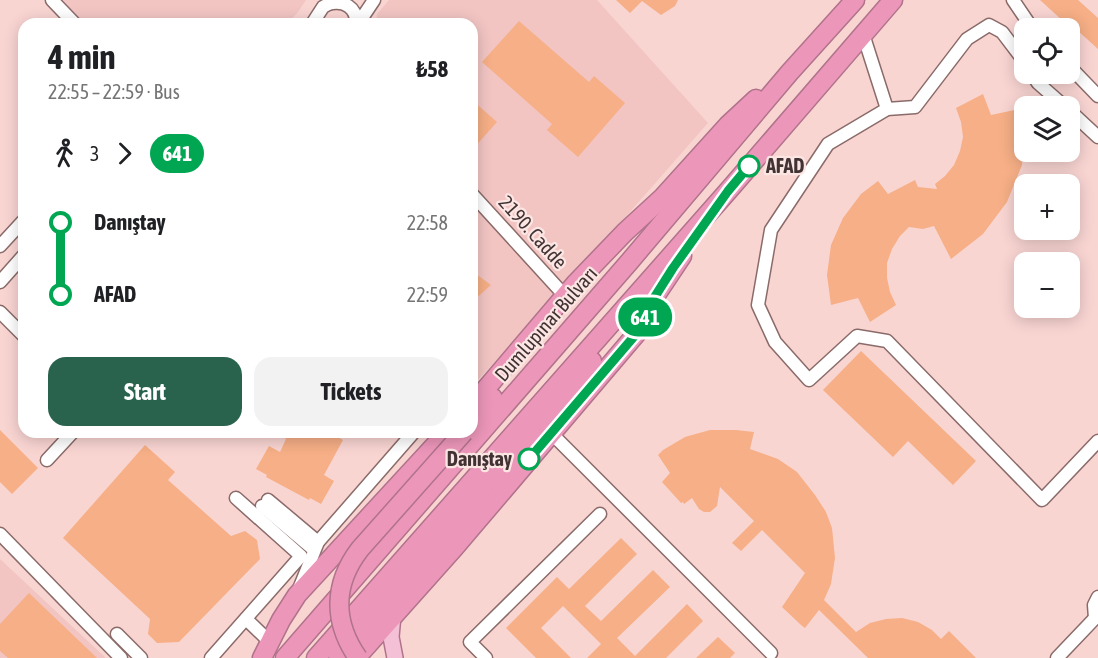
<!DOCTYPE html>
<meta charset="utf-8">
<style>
body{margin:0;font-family:"Asap Condensed",sans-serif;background:#f2f2f2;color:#202124;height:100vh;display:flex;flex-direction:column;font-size:22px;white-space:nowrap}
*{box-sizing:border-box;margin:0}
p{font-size:20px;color:#757577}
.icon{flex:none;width:33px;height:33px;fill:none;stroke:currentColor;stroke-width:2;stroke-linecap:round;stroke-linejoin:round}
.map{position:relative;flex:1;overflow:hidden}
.side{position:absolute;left:18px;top:18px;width:460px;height:420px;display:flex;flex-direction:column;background:#fff;border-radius:18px;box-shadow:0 3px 15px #0003}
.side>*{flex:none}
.badge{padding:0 12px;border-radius:20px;font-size:21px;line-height:39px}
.tools{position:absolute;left:1014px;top:18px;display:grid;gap:12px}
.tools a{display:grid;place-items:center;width:66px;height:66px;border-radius:12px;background:#fff;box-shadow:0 3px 15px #0003;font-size:30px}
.map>.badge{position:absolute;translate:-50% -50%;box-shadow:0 0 0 3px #fff}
.legs{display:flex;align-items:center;gap:9px;height:66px;padding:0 30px;font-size:20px}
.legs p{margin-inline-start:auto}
.overview{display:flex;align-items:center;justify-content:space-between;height:102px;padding:0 30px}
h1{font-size:33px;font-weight:700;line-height:45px}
.action{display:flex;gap:12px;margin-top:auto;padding:12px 30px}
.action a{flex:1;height:69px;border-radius:18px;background:#29634d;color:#fff;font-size:24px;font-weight:700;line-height:69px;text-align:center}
.action a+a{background:#f2f2f2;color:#202124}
ul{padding:0 30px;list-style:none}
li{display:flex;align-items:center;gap:21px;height:72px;font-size:22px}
li i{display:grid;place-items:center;width:9px;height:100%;margin:0 8px;background:currentColor}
li i::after{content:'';width:15px;height:15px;margin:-8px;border:4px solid;border-radius:50%;background:#fff}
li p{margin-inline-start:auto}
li:first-child i{background:linear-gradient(#0000 50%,currentColor 0)}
li:last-child i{background:linear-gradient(currentColor 50%,#0000 0)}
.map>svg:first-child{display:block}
</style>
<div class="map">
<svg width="1098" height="658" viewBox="0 0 1098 658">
<rect width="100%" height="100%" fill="#f9d5d2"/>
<g fill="#f2c5c3">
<polygon points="63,0 306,0 298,12 287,24 85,24"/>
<polygon points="389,0 597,0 708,123 565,286 473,184 472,24 376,24 377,14"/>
<polygon points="472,201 557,296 473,385 472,385"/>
<polygon points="0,559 106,658 0,658"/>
</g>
<g fill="#f6af86">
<polygon points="616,0 678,0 675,6 661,15 642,1 630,13"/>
<polygon points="1040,0 1078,0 1098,18 1098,49 1077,30 1075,32"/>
<polygon points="519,21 589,82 594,76 625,103 578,157 547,130 552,124 482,62"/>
<polygon points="983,94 991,115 1024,108 1024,145 1022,165 1007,202 983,234 951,259 934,226 923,229 909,227 900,236 892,249 887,263 887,278 890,292 896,305 870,322 858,298 831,305 827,275 831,245 843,218 861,194 878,181 888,194 915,180 918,187 937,189 935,184 945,176 954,165 960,151 963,137 961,122 956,108"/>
<polygon points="472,100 497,122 472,150"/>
<polygon points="472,271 491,285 472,302"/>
<polygon points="861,351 976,461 953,485 908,441 893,457 823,390"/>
<polygon points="0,430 38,468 12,494 0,482"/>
<polygon points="710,430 736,430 754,432 750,449 778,459 797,472 815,495 826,512 832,528 835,558 831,584 824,600 856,632 870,623 886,619 902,618 918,622 932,630 941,639 949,631 976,658 868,658 819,610 805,628 801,625 782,607 805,573 762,530 741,551 732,543 754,521 720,487 717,506 710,512 704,512 699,509 692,498 684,504 683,502 681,503 662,482 670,473 658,455 663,450 685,437"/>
<polygon points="276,432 329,432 343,440 324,475 334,481 321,504 310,498 309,500 266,477 267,475 256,469 269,446 280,452 286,439"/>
<polygon points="145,445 175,472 168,480 231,536 245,531 257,540 260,559 179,642 157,643 148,634 150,619 63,538"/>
<polygon points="621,538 637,554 585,606 601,621 653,570 670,587 617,638 635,656 687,604 703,621 666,658 587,658 601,644 563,606 541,628 571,658 536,658 506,628 557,577 569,589"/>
<polygon points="29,593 97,658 8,658 0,651 0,624"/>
<polygon points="718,637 735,653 730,658 696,658"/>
</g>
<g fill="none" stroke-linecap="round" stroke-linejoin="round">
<defs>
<g id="minor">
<polyline points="52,0 75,24"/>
<polyline points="1013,0 1032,28"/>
<path d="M328 4C344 0 357 7 356 24"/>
<polyline points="312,24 323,7 335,0"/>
<polyline points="358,24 374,0"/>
<polyline points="863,34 887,109"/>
<polyline points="1024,61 1002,32 989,25 967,39 915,107 887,109 828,144 771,230 758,305 775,342 809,380 857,336 887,341 1042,500 1098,441"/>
<polyline points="1070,67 1098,96"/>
<polyline points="1032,74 1038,83 1064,106"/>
<polyline points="1070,111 1098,137"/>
<polyline points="472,194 565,296"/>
<polyline points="0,246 24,220"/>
<polyline points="0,282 24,255"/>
<polyline points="0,312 24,336"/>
<polyline points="551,433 771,653"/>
<polyline points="47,460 73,432"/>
<polyline points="268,500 318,542"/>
<polyline points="262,506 314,550"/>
<polyline points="0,534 121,658"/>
<polyline points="299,589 318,542 414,432"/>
<polyline points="1095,618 1094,605 1098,597"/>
<polyline points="246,619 271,643"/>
<polyline points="117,634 141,658"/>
<polyline points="211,658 301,556 236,498"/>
<polyline points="486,658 470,642 600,514"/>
<polyline points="1057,658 1098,615"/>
</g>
<polyline id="major" points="393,615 391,637 395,658"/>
<g id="highway">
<polyline points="472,405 575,284 625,232 662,198 728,125 756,99"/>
<polyline points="472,422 493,398"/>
<polyline points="262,658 281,620 297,595 447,432"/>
<polyline points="285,658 630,261 790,72 855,0"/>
<polyline points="316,658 728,191 893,0"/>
<polyline points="338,658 592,361"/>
<polyline points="356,658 455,547 637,333 654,298 682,256"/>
</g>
</defs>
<use href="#minor" stroke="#8a6b69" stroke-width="15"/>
<use href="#major" stroke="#b0738b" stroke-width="18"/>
<use href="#highway" stroke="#b0738b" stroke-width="21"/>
<use href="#minor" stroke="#fff" stroke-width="12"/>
<use href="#major" stroke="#f4c0d6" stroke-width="15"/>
<use href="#highway" stroke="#ec96ba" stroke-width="18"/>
<defs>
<path id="highway-bridge" d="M358 658C333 622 333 584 360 549L464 432"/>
</defs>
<use href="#highway-bridge" stroke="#b0738b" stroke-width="21" stroke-linecap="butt"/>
<use href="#highway-bridge" stroke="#ec96ba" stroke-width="18"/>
</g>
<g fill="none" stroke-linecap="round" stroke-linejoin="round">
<defs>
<polyline id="line-1" points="529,459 637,333 654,298 673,268 728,191 749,166"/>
</defs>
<use href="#line-1" stroke="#fff" stroke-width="14"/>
<use href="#line-1" stroke="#00a651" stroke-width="9"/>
</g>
<g fill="#fff" stroke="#00a651" stroke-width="3">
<circle cx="749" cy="166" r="10"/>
<circle cx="529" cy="459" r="10"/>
</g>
<g text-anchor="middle" stroke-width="4.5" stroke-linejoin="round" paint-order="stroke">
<g font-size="20" font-weight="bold" fill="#413333" stroke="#fce6e4" text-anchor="start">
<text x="766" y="173">AFAD</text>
<text x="512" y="466" text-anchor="end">Danıştay</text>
</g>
<g font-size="20" fill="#413333" stroke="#fce6e4">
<text transform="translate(533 232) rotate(48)" y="7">2190. Cadde</text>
<text transform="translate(546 324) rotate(-49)" y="7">Dumlupınar Bulvarı</text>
</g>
</g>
</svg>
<div class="tools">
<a><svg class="icon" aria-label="locate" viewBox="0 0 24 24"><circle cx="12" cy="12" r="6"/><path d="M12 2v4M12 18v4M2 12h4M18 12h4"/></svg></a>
<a><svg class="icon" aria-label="layers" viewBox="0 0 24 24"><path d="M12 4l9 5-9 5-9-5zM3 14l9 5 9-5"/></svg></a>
<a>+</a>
<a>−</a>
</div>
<b class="badge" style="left:645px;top:317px;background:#00a651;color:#fff">641</b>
<section class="side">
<div class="overview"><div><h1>4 min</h1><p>22:55 – 22:59 · Bus</p></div><b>₺58</b></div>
<div class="legs"><svg class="icon" aria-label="walk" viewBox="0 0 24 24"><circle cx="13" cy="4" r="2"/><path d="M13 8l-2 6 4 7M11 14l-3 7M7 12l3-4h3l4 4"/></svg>3<svg class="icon" aria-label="forward" viewBox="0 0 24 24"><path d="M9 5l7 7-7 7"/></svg><b class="badge" style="background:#00a651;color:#fff">641</b></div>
<ul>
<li><i style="color:#00a651"></i><b>Danıştay</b><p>22:58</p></li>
<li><i style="color:#00a651"></i><b>AFAD</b><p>22:59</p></li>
</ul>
<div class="action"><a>Start</a><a>Tickets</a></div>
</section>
</div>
